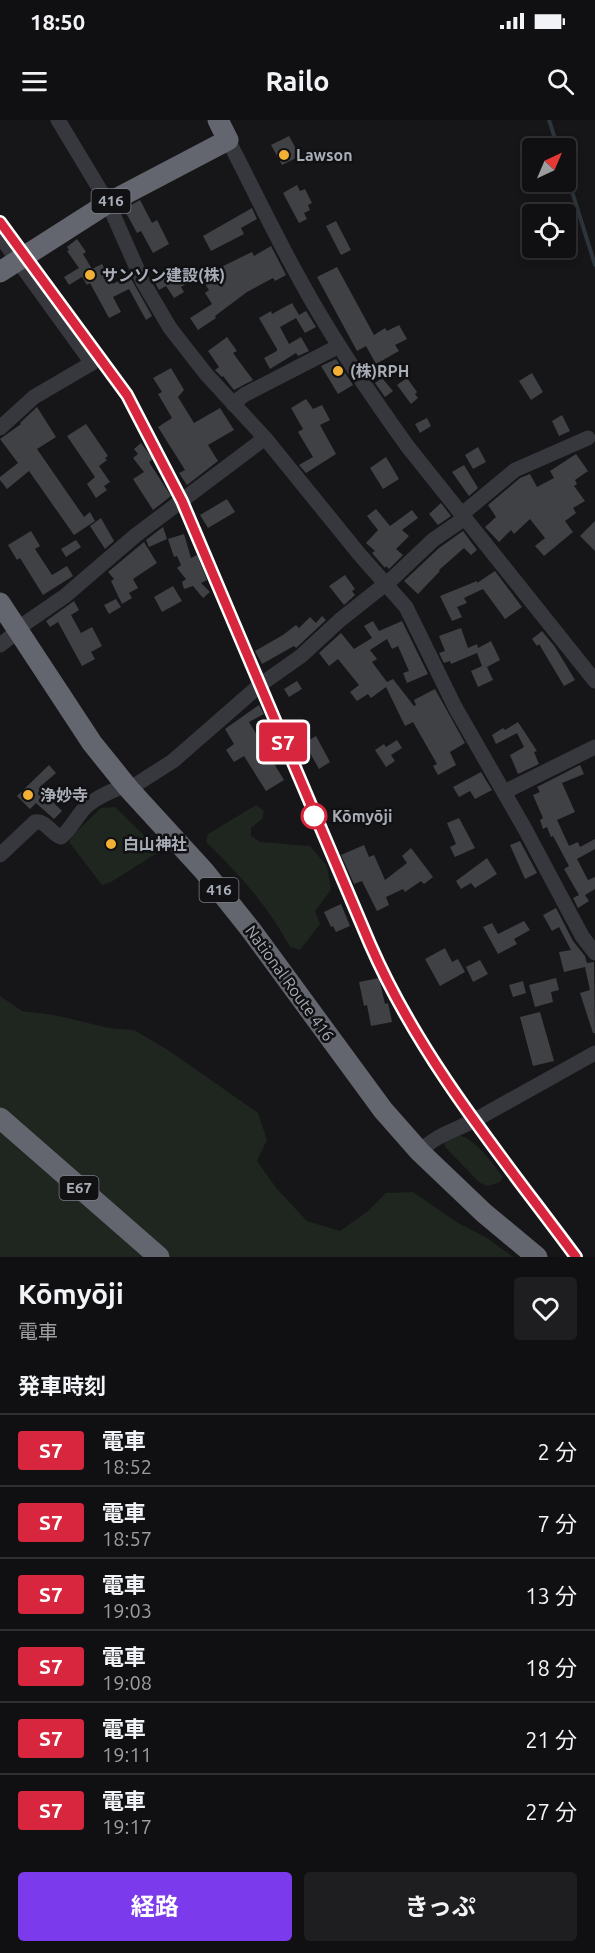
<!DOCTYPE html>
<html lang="ja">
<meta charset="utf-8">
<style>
body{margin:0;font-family:Ubuntu,"Noto Sans JP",sans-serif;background:#1e1e20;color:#f1f3f6;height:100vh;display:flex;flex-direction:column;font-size:22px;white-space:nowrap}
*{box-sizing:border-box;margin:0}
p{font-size:20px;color:#9c9d9f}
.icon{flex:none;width:33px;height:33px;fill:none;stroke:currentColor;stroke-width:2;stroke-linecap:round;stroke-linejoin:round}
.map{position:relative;height:1137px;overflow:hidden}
.panel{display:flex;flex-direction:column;background:#101012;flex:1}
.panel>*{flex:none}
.badge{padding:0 12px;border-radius:4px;font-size:21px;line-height:39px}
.needle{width:39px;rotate:44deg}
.buttons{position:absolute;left:522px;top:18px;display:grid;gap:12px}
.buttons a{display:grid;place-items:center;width:54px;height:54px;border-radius:6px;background:#101012;box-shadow:0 3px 9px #0003,0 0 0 2px #303032;font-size:30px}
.map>.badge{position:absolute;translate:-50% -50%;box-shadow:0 0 0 3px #fff}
h2{padding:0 18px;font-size:22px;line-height:54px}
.round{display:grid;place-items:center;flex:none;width:63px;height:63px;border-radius:6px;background:#1e1e20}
.overview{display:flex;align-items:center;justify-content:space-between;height:102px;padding:0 18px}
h1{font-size:28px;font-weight:700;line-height:45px}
.action{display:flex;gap:12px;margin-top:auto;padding:12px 18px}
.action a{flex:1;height:69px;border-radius:6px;background:#7c3aed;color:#fff;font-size:24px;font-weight:700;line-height:69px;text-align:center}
.action a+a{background:#1e1e20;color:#f1f3f6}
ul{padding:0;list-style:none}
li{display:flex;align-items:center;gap:18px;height:72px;padding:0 18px;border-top:2px solid #303032}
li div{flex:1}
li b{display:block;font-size:22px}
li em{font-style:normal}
li .badge{min-width:66px;font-weight:700;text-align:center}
.status{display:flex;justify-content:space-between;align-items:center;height:42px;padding:0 30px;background:#101012;direction:ltr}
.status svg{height:16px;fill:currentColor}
header{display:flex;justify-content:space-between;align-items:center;height:78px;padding:0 18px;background:#101012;font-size:27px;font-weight:700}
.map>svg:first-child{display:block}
</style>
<div class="status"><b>18:50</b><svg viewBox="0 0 49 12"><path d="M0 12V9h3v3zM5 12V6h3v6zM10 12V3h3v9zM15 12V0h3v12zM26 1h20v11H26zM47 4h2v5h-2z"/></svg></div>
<header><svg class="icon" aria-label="menu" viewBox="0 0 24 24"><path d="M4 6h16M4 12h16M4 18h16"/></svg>Railo<svg class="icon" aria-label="search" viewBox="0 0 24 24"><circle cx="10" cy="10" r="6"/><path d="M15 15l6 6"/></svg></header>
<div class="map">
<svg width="595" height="1137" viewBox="0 0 595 1137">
<rect width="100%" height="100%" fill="#161618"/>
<g fill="#1e261f">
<path d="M256 685 264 691 262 699 251 708V716L260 722 310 726 327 746 331 770 315 791 320 804 300 830 290 827C267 785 241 756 206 722L208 714Z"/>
<polygon points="115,687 160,731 111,762 102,765 69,722 73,715 101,688"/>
<polygon points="0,876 22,891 54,895 109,908 134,910 168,930 258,993 267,1020 257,1041 277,1069 307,1101 340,1111 368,1091 386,1073 413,1072 458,1103 487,1118 513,1137 0,1137"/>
<path d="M459 1015C478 1021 491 1042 503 1057L500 1062 488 1066 480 1063 445 1027 444 1022Z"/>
</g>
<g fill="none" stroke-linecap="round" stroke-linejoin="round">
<g stroke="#2c353c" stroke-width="4">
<polyline points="549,0 558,28"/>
<polyline points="566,52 595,145"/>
</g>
</g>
<g fill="#404145">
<polygon points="289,16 300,36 282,45 271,25"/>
<polygon points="297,65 300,71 305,69 312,83 308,85 310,90 304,93 307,99 299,103 283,73"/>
<polygon points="140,80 152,103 157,100 169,124 153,133 141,111 137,113 124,89"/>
<polygon points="252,88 257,99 241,108 244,114 211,131 203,116"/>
<polygon points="336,101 351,130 341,135 326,106"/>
<polygon points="77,119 86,132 83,134 92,149 102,144 113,164 129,155 152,196 146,200 129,169 113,177 121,192 109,198 90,163 87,165 82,157 69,165 64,157 79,148 67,131 69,130 67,127"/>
<polygon points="271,126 286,155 275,161 273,158 247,172 215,196 216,198 198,210 190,198 212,184 205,173 209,170 205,164 220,155 217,149 252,132 254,136"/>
<polygon points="176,147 179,151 185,148 193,160 181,167 184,172 174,178 166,166 159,170 154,161"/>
<polygon points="337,147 374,215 385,208 387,211 399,205 407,219 395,225 399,231 376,244 366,226 357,231 317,157"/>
<polygon points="292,183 299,195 306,191 316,207 305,213 296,198 280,207 289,224 301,217 309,231 298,236 296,233 270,249 264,238 277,231 277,229 259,198 271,191 272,194"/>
<polygon points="227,217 237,231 233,233 253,260 234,270 223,256 222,257 215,250 219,247 208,231"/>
<polygon points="336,239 353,265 338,274 321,246"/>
<polygon points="171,248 184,270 178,277 194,303 220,288 234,310 208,325 218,341 187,365 179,353 185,350 158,307 172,298 158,274 162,272 153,258"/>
<polygon points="532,253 543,272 531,280 519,261"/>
<polygon points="382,258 393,271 385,277 375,263"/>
<polygon points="407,258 417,272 415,274 418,278 411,284 397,265"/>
<polygon points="306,279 313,289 322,285 330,300 320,305 336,334 306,353 299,345 313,337 298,312 303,309 291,288"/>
<polygon points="37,287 56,317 37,329 84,397 90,392 95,401 74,415 29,351 7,369 0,360 0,357 18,343 0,319 21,304 20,303"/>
<polygon points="562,295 570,311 559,316 552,301"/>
<polygon points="427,298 431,306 420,313 415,304"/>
<polygon points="86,304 108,336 105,338 107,340 99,346 110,362 104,366 107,370 96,378 87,364 95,357 67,316"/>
<polygon points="141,323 153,339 149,342 171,376 153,390 133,359 144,352 133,338 138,334 134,329"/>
<polygon points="478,327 486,342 473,349 465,335"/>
<polygon points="576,334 588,351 575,360 577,364 574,366 585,381 573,388 576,393 565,401 573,412 544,436 535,426 545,418 530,399 514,414 511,410 499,422 485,407 496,397 488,385 520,358 530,354 537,367 554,358 550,351"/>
<polygon points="386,337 399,359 383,369 370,348"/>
<polygon points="464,345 478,368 469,376 452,352"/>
<polygon points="227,379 235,392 208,408 200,395"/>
<polygon points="441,383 451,396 438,405 429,394"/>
<polygon points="376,389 390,406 412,390 418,398 402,410 409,416 396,429 403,435 389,449 386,446 385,448 372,433 375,431 366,423 378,410 367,396"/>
<polygon points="101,398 114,421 105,429 90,406"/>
<polygon points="595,401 595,431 580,416"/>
<polygon points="163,407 167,419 149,427 146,420"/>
<polygon points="31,411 40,426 35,429 52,455 67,446 73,456 43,475 20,438 17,440 8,425"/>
<polygon points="463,411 477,430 471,435 464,428 439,450 440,451 418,474 404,461 439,428"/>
<polygon points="184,414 191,438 197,435 207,460 201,463 210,472 203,478 193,466 184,469 182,462 186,459 177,448 181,445 177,436 174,437 168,419"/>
<polygon points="76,420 81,427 66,437 61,429"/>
<polygon points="144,422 157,443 133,459 138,468 129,473 132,478 122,484 111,461 114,459 108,452"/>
<polygon points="495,451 522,487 505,499 483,469 464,478 467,483 457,487 462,497 452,501 440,476 477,461 477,463"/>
<polygon points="345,455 355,469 352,471 355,475 344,485 329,466"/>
<polygon points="173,466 182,481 162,492 154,477"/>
<polygon points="116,479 121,487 109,494 104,485"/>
<polygon points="74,481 79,490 71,495 81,513 92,507 102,526 91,532 95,539 82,546 58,502 50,507 46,501"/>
<polygon points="322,496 326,500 296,528 294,526 262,544 255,531 283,515 296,505 299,508 310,497 316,503"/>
<polygon points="373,501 379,511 402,501 428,554 407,563 403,553 409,551 398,526 392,529 387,519 370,530 377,539 372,542 387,562 393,559 414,586 416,585 414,580 435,569 465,623 450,632 456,645 438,655 433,646 437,644 413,602 405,606 386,567 371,578 368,574 357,581 350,572 359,565 342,544 338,539 329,546 319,533 341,513 354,529 372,518 364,506"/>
<polygon points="461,508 468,528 477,524 478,528 491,521 500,540 487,547 493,560 478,567 471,551 482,546 477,533 451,544 450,541 444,543 439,533 445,531 439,516"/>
<polygon points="542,511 555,527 575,560 564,566 539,524 537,526 532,519"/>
<polygon points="297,561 302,569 289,577 284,569"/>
<polygon points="259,585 264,594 249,602 284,660 266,671 244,636 234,642 226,630 234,624 225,609"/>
<polygon points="518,602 537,631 534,632 539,644 518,654 510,635 524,627 517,613 496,624 492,615 503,608 505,610"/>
<polygon points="316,616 330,642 319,649 309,631 306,633 301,625"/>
<polygon points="397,620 402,628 391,635 395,641 386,647 375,630 384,624 386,627"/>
<polygon points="49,645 56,653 41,666 47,673 45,674 62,691 54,699 36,683 30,689 17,676"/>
<polygon points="580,645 584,654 562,663 575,692 557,700 569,726 578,722 580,727 595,719 595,729 577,739 588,760 595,757 595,769 585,775 589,781 578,788 573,778 579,775 564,749 569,746 553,716 551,717 547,707 543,709 540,700 543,698 533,675 540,672 537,667"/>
<polygon points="481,652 492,670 475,679 470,671 459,677 453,667"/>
<polygon points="459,698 475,728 455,737 450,727 456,724 447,703"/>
<polygon points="520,721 537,753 525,759 510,725"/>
<polygon points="364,725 369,737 374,735 385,760 407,743 402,736 411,728 433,757 424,764 421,761 405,772 403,769 386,777 389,785 377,791 362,761 354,764 341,735"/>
<polygon points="487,738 497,754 475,768 471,763 461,769 456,761"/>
<polygon points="341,784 350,806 336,812 333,806 331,807 324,792"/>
<polygon points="556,788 573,821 585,836 587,843 594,842 595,913 593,913 580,873 590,870 585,847 564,852 559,832 571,830 559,807 552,811 543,795"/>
<polygon points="524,801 530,810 514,819 517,824 498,834 483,807 492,803 498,814"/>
<polygon points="445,828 452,842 458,839 465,852 440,866 425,839"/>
<polygon points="480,840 488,854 473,862 466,847"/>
<polygon points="379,858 385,884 388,883 392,902 371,906 367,885 364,886 359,862"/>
<polygon points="556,858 559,870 551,872 553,882 535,887 529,865"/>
<polygon points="523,861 526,873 513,877 509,865"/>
<polygon points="540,892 554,941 533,946 520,897"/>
</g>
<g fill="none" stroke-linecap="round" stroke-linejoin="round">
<g stroke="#37383d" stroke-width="15">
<polyline points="58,0 108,83 143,162 170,208 206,254 265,318 360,435 406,487 455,587 525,709 582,816 595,833"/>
<path d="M228 20C252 66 274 113 299 158 331 217 369 273 408 327L595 561"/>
<polyline points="0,116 92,243 34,277 0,308"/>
<polyline points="233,284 244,275 339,226"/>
<polyline points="462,394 515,350 588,318"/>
<polyline points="17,509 65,476 136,415 265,318"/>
<polyline points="0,525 18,511"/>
<polyline points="129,669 173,641 260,565 301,536 340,500 393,458 433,420 465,398"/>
<polyline points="504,672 595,627"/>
<path d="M0 735 35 702C46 700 51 714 61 717 70 710 75 699 83 690 93 678 111 672 125 665"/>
<path d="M420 1032C435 1015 456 1010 475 1000L595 933"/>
</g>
<g stroke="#63666e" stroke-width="21">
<polyline points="0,152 108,83 228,20 218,0"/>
<polyline points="0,483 92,623 129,669 204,751 251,810 383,990 420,1032 484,1093 537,1137"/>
<polyline points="0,998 159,1137"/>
</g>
<polyline stroke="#4a4c52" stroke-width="4" stroke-dasharray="8 6" stroke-linecap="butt" points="0,102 127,275 182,381 314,696 379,846 405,895 432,941 576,1137"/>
</g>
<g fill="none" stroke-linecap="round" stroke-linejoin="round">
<defs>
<path id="line" d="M0 102 127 275 182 381 370 824C420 939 502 1037 576 1137"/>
</defs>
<use href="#line" stroke="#fff" stroke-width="14"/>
<use href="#line" stroke="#d7263d" stroke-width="9"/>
</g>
<g fill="#f2b134" stroke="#111113" stroke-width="2">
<circle cx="284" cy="35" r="6"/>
<circle cx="90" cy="155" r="6"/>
<circle cx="338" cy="251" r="6"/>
<circle cx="28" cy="675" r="6"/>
<circle cx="111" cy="724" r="6"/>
</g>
<circle fill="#fff" stroke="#d7263d" stroke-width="3" cx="314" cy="696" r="12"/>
<g text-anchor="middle" stroke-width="5" stroke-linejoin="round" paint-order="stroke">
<g fill="#111113" stroke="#7b7e86" stroke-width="1.5">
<rect x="91.5" y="69" width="39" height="24" rx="4.5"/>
<rect x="199.5" y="758" width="39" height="24" rx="4.5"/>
<rect x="59.5" y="1056" width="39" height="24" rx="4.5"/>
</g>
<g font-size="15" font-weight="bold" fill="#a8adb8">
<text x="111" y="86">416</text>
<text x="219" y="775">416</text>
<text x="79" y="1073">E67</text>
</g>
<g font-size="16" font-weight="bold" fill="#a8adb8" stroke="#111113" text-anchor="start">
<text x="296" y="41">Lawson</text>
<text x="102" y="161">サンソン建設(株)</text>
<text x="350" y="257">(株)RPH</text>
<text x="40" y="681">浄妙寺</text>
<text x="123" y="730">白山神社</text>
</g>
<g font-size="16" font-weight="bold" fill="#a8adb8" stroke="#111113" text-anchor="start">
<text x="332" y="702">Kōmyōji</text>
</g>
<g font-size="16" fill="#a8adb8" stroke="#111113">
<text transform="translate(290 863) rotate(54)" y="6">National Route 416</text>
</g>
</g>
</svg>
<div class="buttons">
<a><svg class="needle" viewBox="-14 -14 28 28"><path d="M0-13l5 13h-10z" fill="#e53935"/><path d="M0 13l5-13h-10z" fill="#9c9d9f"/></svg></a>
<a><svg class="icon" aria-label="locate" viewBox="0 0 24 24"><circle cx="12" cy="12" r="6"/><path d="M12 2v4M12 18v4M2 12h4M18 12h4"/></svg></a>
</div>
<b class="badge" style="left:283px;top:622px;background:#d7263d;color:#fff">S7</b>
</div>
<section class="panel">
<div class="overview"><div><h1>Kōmyōji</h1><p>電車</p></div><a class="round"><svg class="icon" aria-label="heart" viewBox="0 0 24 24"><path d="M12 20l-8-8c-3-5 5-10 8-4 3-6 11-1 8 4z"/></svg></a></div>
<h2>発車時刻</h2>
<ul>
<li><span class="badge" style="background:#d7263d;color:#fff">S7</span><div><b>電車</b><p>18:52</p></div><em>2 分</em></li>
<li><span class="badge" style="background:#d7263d;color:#fff">S7</span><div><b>電車</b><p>18:57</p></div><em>7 分</em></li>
<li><span class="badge" style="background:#d7263d;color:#fff">S7</span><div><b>電車</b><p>19:03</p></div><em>13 分</em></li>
<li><span class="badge" style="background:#d7263d;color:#fff">S7</span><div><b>電車</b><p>19:08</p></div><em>18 分</em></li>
<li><span class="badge" style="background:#d7263d;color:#fff">S7</span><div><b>電車</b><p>19:11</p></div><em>21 分</em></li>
<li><span class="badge" style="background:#d7263d;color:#fff">S7</span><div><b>電車</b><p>19:17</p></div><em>27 分</em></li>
</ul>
<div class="action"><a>経路</a><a>きっぷ</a></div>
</section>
